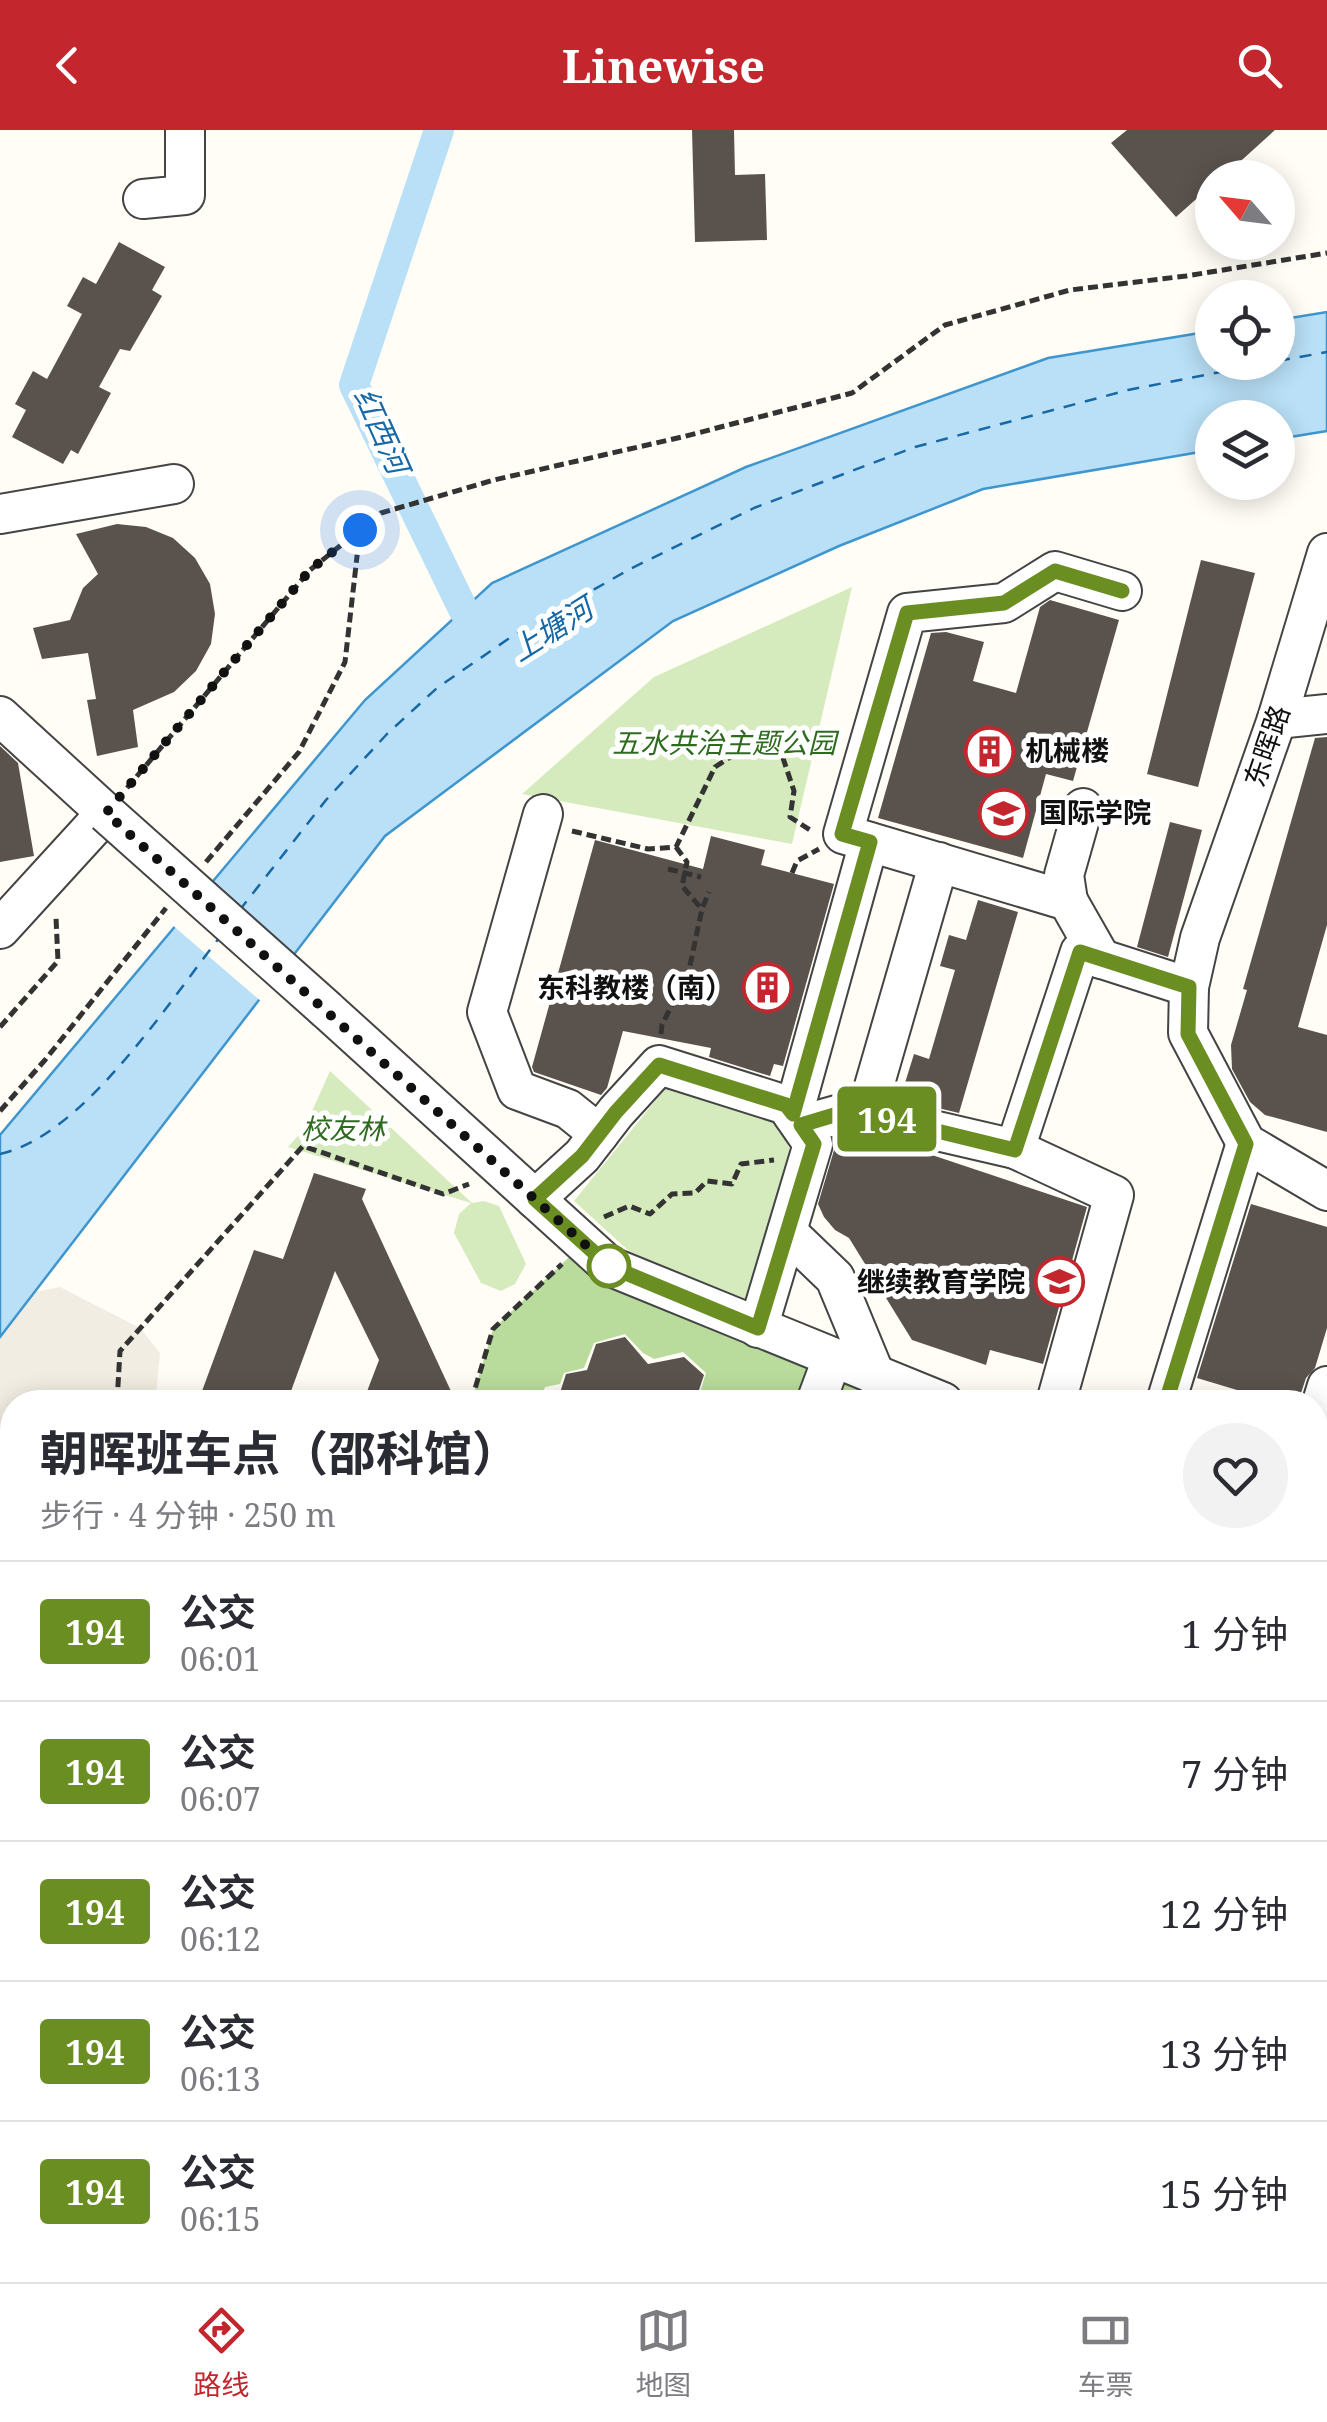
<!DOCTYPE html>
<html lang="zh">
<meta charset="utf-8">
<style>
body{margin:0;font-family:"Noto Serif","Noto Sans SC",serif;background:#f2f2f3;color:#2b2b33;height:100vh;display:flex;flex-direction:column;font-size:38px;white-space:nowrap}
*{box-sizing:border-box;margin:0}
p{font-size:32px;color:#7c7c81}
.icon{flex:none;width:55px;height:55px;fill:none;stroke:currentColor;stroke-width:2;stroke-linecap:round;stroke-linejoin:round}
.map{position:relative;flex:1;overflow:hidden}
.details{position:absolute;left:0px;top:1260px;width:1328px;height:892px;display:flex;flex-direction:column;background:#fff;border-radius:40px 40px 0 0;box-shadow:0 5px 25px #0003}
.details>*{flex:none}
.badge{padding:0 20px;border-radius:8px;font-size:35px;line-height:65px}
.needle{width:65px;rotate:298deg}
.fabs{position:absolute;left:1195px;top:30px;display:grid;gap:20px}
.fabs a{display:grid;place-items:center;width:100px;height:100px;border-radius:50%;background:#fff;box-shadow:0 5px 25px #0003;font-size:50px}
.you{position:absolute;width:50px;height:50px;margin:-25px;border:8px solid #fff;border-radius:50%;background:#1a73e8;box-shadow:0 0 0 15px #1a73e833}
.map>.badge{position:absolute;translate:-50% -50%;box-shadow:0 0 0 5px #fff}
.round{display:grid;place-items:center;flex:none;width:105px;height:105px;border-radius:52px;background:#f2f2f3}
.summary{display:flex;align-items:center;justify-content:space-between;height:170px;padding:0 40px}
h1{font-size:48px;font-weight:700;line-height:75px}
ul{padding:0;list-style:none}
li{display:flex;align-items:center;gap:30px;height:140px;padding:0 40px;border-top:2px solid #e1e1e2}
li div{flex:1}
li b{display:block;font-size:38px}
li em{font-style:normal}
li .badge{min-width:110px;font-weight:700;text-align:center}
header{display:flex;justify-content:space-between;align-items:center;height:130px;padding:0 40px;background:#c4262e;color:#fff;font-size:45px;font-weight:700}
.tab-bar{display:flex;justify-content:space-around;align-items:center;height:140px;border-top:2px solid #e1e1e2;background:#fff;font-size:28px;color:#7c7c81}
.tab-bar a{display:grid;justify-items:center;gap:5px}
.tab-bar .selected{color:#c4262e}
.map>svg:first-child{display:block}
</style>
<header><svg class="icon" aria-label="back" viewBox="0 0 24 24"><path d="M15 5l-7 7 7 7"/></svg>Linewise<svg class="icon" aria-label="search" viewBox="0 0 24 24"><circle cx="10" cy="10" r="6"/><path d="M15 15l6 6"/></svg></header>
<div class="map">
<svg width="1327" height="2152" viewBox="0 0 1327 2152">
<rect width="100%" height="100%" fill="#fffdf5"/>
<g fill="#d5ebbd">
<polygon points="852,457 792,714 522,664 654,547"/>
<polygon points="330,941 472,1073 484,1071 499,1076 526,1134 515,1154 501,1161 481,1153 454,1103 459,1084 471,1073 288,1017 304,999"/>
<polygon points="668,955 779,986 792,1028 745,1176 629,1121 574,1071"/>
<polygon points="1315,1825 1327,1829 1327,2091 1315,2087"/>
</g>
<g fill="#b9dc9c">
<polygon points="584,1113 943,1272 697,1272 706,1243 683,1222 654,1229 643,1223 625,1204 594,1213 584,1238 564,1243 560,1254 545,1257 539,1272 471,1272 493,1199"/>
<polygon points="1315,1417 1327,1421 1327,1794 1315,1791"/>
<polygon points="389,2140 603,2140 599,2152 387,2152"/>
<polygon points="702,2140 799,2140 795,2152 698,2152"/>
</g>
<polygon fill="#f1ede2" points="60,1157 140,1198 160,1223 156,1266 153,1272 12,1272 12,1317 0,1309 0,1207 34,1162"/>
<g fill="#b9e0f7" stroke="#3f96cf" stroke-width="2.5">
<polygon points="1327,182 1327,301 1278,309 1278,288 1212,288 1212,320 983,359 839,416 673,491 385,706 0,1207 0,1005 365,570 492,453 746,337 1048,228 1212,201 1212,232 1278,232 1278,190"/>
<polygon points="0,1309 12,1317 12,1537 0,1527"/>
<polygon points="193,2140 382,2140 381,2152 192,2152"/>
</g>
<polygon fill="#fffdf5" points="202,755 293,833 263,873 170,793"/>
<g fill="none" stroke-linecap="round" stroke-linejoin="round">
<polyline stroke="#b9e0f7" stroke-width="30" points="439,0 354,255 463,479 483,513"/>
<g stroke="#1768a6" stroke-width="2.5" stroke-dasharray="12 10" stroke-linecap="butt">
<polyline points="1278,231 1327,222"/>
<polyline points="239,781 326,670 387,604 437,558 514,505 630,439 754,378 915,317 1128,260 1272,232"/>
<path d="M0 1024C83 1006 168 873 219 808"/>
</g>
</g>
<g fill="#5a524d">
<polygon points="692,0 734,0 735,45 765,44 767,110 695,112"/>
<polygon points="1127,0 1275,0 1222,48 1212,48 1212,55 1176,87 1111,13"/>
<polygon points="119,112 165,137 152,160 162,166 130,221 120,219 99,257 111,263 78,324 71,320 63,334 12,307 26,280 15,274 33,241 47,249 82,184 67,176 83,147 96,154"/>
<polygon points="117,394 146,397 173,408 195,428 210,454 215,484 211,514 196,541 174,562 133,580 138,617 97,626 87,570 96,569 88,523 42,529 33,498 70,490 83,458 98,444 76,404"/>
<polygon points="1201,430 1255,443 1198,657 1147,644"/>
<polygon points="1050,470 1119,490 1073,651 1046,644 1023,728 878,688 931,503 946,502 984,512 973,551 1016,563 1040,477"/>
<polygon points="1327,607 1327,795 1298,897 1327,905 1327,1002 1265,985 1250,972 1232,939 1231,915 1247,860 1243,859 1315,608"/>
<polygon points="0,616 18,633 34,726 0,732"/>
<polygon points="1170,692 1202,700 1168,827 1137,817"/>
<polygon points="711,706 765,720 761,735 834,754 783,936 774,934 770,946 709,927 711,918 623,901 607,958 601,965 534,942 532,937 595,710 703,739"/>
<polygon points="978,770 1018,782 959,983 900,969 914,924 929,929 955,840 940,836 949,805 966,810"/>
<polygon points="859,1006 908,1017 1087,1077 1043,1234 990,1220 986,1235 912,1210 849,1108 835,1100 824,1087 818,1074 835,1017"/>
<polygon points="314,1043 366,1059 362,1069 456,1272 363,1272 379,1230 335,1141 287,1272 198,1272 254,1120 283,1129"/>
<polygon points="1251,1074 1327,1097 1327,1198 1315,1238 1306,1248 1298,1272 1277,1272 1197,1248"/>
<polygon points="625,1207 648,1234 684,1227 704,1245 695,1272 645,1272 640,1265 606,1272 557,1272 566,1244 587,1240 596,1214"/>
</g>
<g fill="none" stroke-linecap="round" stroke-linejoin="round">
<defs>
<g id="minor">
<polyline points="143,69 185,65 185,0"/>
<polyline points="0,384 174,354"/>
<polyline points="1327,423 1277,589 1200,808 1189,857 1188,903 1246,1013 1327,1061"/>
<polyline points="0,586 106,683 0,799"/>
<polyline points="1277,589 1327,584"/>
<polyline points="543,684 487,882 517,960 568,979 599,1004"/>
<polyline points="1068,771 1064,745 1083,678"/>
<polyline points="1101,829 1068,771 843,704 907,483 1004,473 1055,441 1122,461"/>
<polyline points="327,880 609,1136 943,1272"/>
<polyline points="866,984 939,732"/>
<polyline points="793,985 869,712"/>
<polyline points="801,995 851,981 1015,1019 1080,822 1189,857"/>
<polyline points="1015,1019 1114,1065 1056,1272"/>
<polyline points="535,1069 582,1026 616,982 659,935 786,975 813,1014 758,1198"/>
<polyline points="787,1102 835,1148 876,1247"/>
<polyline points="816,1272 832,1229"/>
<polyline points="1166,1272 1246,1013"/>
<polyline points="1315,1295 1327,1256"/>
<polyline points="1315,1337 1327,1341"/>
<polyline points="1315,1416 1327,1421"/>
<polyline points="0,1753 12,1755"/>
<polyline points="1315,1791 1327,1794"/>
<polyline points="1315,2123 1327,2127"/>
<polyline points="88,2152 90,2140"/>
<polyline points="526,2152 529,2140"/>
<polyline points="1021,2152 1025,2140"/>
</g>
</defs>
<use href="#minor" stroke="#444" stroke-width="42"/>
<g stroke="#333" stroke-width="5" stroke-dasharray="10 5" stroke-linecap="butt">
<polyline points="127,658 310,440 381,383 494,350 682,307 852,263 945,195 1070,160 1186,146 1327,123"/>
<polyline points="572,701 648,719 676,717 715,637 746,617 783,628 794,661 790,687 813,702"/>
<polyline points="676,717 687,732 682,756 701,778"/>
<polyline points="206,732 299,622 345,532 360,400"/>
<polyline points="668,739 701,747"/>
<polyline points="792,743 797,731 819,719"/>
<polyline points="0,897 58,831 56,788"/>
<polyline points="661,904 662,895 689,840 702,779 709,762"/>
<polyline points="0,981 45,930 166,778"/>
<polyline points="604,1087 629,1076 650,1084 672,1064 695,1063 707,1051 732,1054 741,1034 774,1030"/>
<polyline points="117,1272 120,1221 303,1016 443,1064 469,1054"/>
<polyline points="471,1272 493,1199 562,1134"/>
<polyline points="0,1587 12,1598"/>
<polyline points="1325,1637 1327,1638"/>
<polyline points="170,2152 171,2140"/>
<polyline points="407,2152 408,2140"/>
</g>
<use href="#minor" stroke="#fff" stroke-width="38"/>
<defs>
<polyline id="minor-bridge" points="106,683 327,880"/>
</defs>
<use href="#minor-bridge" stroke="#444" stroke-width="42" stroke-linecap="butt"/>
<use href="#minor-bridge" stroke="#fff" stroke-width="38"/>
</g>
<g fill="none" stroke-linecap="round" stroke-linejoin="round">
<defs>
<polyline id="line" points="1122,461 1055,441 1004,473 907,483 842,704 870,712 793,984 786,975 659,935 616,982 582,1026 535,1069 609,1136 758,1198 814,1014 801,995 851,980 1015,1020 1080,822 1189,857 1188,904 1246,1014 1166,1272"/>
</defs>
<use href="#line" stroke="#fff" stroke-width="22"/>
<use href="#line" stroke="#6b8e23" stroke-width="15"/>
<polyline stroke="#111" stroke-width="10" stroke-dasharray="0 18" points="360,400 310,440 106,683 609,1136"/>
</g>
<defs>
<symbol id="building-ring" viewBox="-11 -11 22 22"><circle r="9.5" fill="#fff" stroke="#c4262e" stroke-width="1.5"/><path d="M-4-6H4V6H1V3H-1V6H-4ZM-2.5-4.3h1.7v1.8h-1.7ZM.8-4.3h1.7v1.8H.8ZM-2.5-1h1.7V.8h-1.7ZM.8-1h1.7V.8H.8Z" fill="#c4262e"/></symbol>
<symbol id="university-ring" viewBox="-11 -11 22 22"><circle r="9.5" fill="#fff" stroke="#c4262e" stroke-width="1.5"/><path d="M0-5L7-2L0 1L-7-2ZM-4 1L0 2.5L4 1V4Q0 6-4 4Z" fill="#c4262e"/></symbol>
</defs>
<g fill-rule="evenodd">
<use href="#building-ring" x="962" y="594" width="55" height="55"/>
<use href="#university-ring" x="976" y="656" width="55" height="55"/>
<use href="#building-ring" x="740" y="830" width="55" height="55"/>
<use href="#university-ring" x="1032" y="1124" width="55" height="55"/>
</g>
<circle fill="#fff" stroke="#6b8e23" stroke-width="5" cx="609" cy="1136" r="20"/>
<g text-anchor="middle" stroke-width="10" stroke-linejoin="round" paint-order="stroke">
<g font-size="28" font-style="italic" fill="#2f6b1f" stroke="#fff">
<text x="724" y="623">五水共治主题公园</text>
<text x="343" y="1009">校友林</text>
</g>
<g font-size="28" fill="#111" stroke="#fff">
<text transform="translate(1267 616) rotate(-71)" y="10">东晖路</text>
</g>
<g font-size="28" font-weight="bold" fill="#111" stroke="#fff" text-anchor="start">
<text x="1025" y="631">机械楼</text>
<text x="1039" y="693">国际学院</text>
<text x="733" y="868" text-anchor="end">东科教楼（南）</text>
<text x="1025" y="1162" text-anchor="end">继续教育学院</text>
</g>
<g font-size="30" font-style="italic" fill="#1768a6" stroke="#fff">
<text transform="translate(381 301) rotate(66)" y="10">红西河</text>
<text transform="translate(552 500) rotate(-32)" y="10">上塘河</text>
</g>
</g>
</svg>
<div class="fabs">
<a><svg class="needle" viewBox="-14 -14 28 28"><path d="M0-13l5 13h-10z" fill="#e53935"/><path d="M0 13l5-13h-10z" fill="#7c7c81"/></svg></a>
<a><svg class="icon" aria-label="locate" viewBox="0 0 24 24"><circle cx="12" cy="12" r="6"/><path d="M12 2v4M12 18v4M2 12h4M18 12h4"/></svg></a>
<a><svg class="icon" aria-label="layers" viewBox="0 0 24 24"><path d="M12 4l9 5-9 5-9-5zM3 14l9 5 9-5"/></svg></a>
</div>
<div class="you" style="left:360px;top:400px"></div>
<b class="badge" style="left:887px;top:989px;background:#6b8e23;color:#fff">194</b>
<section class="details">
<div class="summary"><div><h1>朝晖班车点（邵科馆）</h1><p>步行 · 4 分钟 · 250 m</p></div><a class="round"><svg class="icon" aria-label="heart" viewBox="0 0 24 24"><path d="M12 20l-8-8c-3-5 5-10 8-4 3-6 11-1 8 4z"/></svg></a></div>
<ul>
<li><span class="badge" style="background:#6b8e23;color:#fff">194</span><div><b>公交</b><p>06:01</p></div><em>1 分钟</em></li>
<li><span class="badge" style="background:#6b8e23;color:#fff">194</span><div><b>公交</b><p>06:07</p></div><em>7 分钟</em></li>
<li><span class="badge" style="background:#6b8e23;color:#fff">194</span><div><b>公交</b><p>06:12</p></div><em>12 分钟</em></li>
<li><span class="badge" style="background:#6b8e23;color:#fff">194</span><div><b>公交</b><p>06:13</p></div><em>13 分钟</em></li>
<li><span class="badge" style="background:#6b8e23;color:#fff">194</span><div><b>公交</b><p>06:15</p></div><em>15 分钟</em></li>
</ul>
</section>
</div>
<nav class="tab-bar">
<a class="selected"><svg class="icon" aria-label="directions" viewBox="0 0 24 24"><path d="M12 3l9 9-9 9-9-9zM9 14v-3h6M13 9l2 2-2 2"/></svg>路线</a>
<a><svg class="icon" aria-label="map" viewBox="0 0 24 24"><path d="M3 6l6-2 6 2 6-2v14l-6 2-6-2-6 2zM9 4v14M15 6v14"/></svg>地图</a>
<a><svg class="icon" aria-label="tickets" viewBox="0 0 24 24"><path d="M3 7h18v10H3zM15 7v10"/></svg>车票</a>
</nav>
